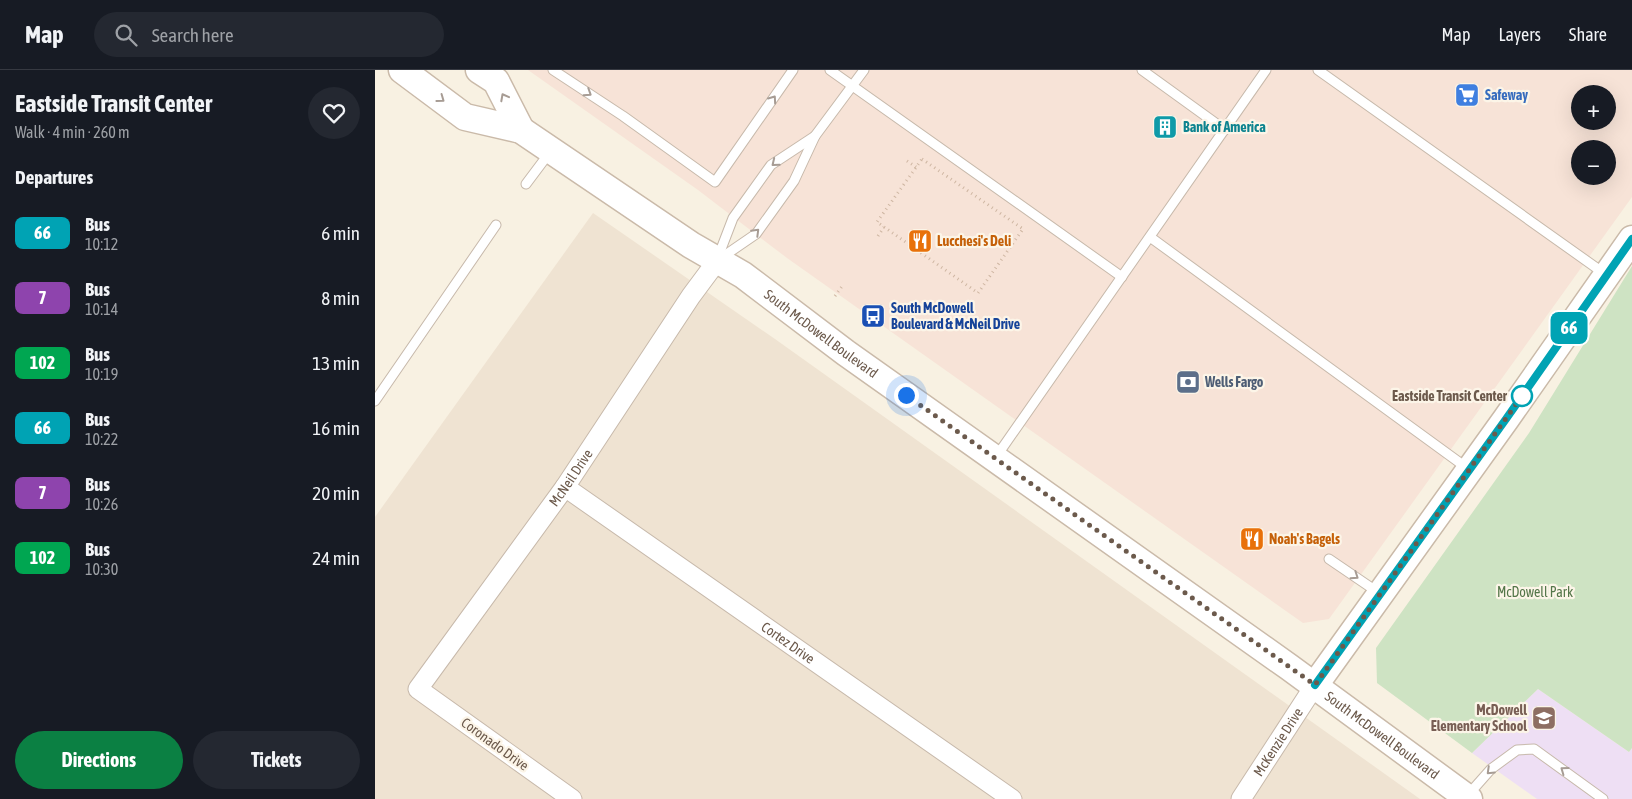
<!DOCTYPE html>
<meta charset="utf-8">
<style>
body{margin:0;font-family:"Asap Condensed",sans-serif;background:#242831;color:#f1f3f6;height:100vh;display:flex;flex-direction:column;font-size:19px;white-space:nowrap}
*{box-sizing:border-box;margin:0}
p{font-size:16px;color:#9ea1a6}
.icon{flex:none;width:28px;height:28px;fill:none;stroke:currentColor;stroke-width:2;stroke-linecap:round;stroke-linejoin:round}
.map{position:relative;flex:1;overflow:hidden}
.details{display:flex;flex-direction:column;background:#171b24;width:375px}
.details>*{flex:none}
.badge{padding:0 10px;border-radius:8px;font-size:18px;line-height:32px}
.tools{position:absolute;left:1196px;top:15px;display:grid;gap:10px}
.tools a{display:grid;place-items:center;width:45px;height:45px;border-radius:50%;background:#171b24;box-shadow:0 5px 20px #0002;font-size:25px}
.you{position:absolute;width:25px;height:25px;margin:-12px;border:4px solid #fff;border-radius:50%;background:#1a73e8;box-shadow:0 0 0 8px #1a73e833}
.map>.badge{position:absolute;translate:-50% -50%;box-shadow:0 0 0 2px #fff}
h2{padding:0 15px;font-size:19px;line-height:45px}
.round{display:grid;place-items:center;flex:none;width:52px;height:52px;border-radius:26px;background:#242831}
.head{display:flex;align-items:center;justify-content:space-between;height:85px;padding:0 15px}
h1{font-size:24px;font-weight:700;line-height:38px}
.cta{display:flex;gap:10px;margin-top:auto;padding:10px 15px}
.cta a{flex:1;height:58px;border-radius:30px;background:#0b8043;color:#fff;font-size:20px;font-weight:700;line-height:58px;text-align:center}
.cta a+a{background:#242831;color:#f1f3f6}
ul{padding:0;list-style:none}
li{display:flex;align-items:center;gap:15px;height:65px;padding:0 15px}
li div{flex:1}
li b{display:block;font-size:19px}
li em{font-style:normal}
li .badge{min-width:55px;font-weight:700;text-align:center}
header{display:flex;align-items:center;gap:30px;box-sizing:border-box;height:70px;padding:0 25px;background:#171b24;border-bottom:1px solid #363941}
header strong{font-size:24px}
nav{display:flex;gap:28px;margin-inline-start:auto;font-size:18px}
.search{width:350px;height:45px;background:#242831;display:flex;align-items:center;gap:12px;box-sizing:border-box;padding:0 18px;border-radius:28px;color:#9ea1a6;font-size:19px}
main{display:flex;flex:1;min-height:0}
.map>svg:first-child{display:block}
</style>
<header>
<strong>Map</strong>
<div class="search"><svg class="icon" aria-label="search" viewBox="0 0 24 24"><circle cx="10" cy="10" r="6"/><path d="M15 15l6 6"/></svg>Search here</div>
<nav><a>Map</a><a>Layers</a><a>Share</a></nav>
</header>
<main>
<section class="details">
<div class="head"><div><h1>Eastside Transit Center</h1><p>Walk · 4 min · 260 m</p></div><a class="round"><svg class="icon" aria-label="heart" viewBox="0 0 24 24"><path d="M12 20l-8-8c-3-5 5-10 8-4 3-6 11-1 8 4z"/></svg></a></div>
<h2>Departures</h2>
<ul>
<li><span class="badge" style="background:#00a3b4;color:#fff">66</span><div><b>Bus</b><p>10:12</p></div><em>6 min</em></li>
<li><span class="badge" style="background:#8e44ad;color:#fff">7</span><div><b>Bus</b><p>10:14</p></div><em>8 min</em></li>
<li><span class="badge" style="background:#00a651;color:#fff">102</span><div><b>Bus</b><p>10:19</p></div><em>13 min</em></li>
<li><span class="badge" style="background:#00a3b4;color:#fff">66</span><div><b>Bus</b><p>10:22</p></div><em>16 min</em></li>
<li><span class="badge" style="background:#8e44ad;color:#fff">7</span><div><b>Bus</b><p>10:26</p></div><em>20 min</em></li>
<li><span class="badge" style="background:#00a651;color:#fff">102</span><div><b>Bus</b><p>10:30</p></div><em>24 min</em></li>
</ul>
<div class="cta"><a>Directions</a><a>Tickets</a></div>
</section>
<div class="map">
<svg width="1257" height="729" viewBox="0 0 1257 729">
<rect width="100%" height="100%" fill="#f8f1e2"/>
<polygon fill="#efe3d2" points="218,143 400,269 1045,729 0,729 0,447"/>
<path fill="#f7e3d7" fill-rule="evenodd" d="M153 0H1257V127L954 549 928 553 412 188 323 120ZM1205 24H1232V51H1205ZM1205 79H1232V106H1205Z"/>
<polygon fill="#eedff4" points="1163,619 1254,682 1257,678 1257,729 1162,729 1097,683"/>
<polygon fill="#cee3c3" points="1257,196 1257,678 1254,682 1163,619 1097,683 1002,613 1001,578 1154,363"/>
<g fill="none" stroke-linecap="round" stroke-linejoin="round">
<defs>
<g id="lane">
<polyline points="178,0 248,46 340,112 418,0"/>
<polyline points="455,0 747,207"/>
<polyline points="767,0 850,60"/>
<polyline points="943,0 1230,204"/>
<polyline points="151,114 175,82"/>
<polyline points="775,167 1092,398"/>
<polyline points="343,187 358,148 396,95 440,66"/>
<polyline points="346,188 381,164 419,111 440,66 489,0"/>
<polyline points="0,331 121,155"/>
<polyline points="621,387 891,0"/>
<polyline points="954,489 1004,523"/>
<polyline points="1093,725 1116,699 1142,680 1159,679 1228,729"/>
</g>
<g id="street">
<path id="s1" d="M190 417 637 729"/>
<path id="s2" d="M197 729 43 619 190 417 316 226 342 191"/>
<path id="s3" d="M866 729 940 615"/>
</g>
<g id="secondary">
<path id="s4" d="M27 0 90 47 146 60 316 175 368 205 471 283 914 597 1094 729"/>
<polyline points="104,0 121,11 146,60"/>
<polyline points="940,615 1131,349 1257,169"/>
</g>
</defs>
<use href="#lane" stroke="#c7b9ab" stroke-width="11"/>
<use href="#street" stroke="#c7b9ab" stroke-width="21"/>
<use href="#secondary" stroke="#cabaa9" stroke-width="29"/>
<g stroke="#ceb6a2" stroke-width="3" stroke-dasharray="1 4" stroke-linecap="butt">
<polygon points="547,89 648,159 603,223 502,152"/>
<polyline points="532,91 541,97"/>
<polyline points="503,166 509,157"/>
<polyline points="460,226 468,215"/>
</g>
<use href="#lane" stroke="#fff" stroke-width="9"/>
<use href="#street" stroke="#fff" stroke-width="19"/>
<use href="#secondary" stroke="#fff" stroke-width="26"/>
</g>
<defs><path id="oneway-chevron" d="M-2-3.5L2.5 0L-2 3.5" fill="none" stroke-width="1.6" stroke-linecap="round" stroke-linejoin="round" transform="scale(1.25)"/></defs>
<g stroke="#a79c94">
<use href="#oneway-chevron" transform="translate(213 23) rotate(33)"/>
<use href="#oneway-chevron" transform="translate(129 27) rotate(-118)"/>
<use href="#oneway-chevron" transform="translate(66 29) rotate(36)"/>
<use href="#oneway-chevron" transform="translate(398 29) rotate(-55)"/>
<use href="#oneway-chevron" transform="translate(400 93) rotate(141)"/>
<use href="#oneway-chevron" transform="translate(381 162) rotate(-45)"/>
<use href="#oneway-chevron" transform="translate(980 506) rotate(34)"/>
<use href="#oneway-chevron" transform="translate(1189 700) rotate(-144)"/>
<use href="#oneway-chevron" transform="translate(1115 701) rotate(136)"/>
</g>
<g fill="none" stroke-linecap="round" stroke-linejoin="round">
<defs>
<polyline id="line" points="940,615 1131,349 1257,169"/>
</defs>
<use href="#line" stroke="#fff" stroke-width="11"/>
<use href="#line" stroke="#00a3b4" stroke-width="8"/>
<polyline stroke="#6c5a4c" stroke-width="5" stroke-dasharray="0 9" points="531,325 940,615 1147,326"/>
</g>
<defs>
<symbol id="supermarket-square" viewBox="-11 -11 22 22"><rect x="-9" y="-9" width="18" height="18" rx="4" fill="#3f7fe0" stroke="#fcf5e8"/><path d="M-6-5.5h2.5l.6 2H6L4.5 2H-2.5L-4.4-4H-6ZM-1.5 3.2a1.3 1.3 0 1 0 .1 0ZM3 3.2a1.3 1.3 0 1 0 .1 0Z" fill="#fff"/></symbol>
<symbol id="building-square" viewBox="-11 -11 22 22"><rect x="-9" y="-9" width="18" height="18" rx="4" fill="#0f9aa8" stroke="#fcf5e8"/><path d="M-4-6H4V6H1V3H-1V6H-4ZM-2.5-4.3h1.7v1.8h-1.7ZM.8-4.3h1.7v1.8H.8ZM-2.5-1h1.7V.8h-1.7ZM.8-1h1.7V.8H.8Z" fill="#fff"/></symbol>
<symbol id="restaurant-square" viewBox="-11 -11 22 22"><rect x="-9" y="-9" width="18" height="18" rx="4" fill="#e8710a" stroke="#fcf5e8"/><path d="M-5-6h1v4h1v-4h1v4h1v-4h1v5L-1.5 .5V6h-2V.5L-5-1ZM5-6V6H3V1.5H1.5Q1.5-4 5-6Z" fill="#fff"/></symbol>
<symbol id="bus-square" viewBox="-11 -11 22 22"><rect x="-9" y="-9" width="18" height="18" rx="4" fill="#1a4fb4" stroke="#fcf5e8"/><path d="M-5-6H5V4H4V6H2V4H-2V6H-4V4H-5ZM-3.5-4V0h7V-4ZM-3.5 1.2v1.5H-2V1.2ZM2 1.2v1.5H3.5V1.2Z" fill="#fff"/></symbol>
<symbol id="bank-square" viewBox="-11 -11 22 22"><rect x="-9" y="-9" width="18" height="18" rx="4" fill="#5c6f8a" stroke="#fcf5e8"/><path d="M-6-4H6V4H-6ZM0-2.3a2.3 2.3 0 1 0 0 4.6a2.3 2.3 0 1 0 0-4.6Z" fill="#fff"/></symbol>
<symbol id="school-square" viewBox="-11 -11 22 22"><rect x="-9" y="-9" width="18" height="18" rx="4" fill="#8d6e63" stroke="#fcf5e8"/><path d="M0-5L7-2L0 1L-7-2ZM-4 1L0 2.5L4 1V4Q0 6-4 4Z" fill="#fff"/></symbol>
</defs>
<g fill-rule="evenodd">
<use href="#supermarket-square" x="1078" y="11" width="28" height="28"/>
<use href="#building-square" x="776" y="43" width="28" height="28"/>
<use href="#restaurant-square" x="531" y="157" width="28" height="28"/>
<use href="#bus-square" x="484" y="232" width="28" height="28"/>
<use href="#bank-square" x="799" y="298" width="28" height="28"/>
<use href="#restaurant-square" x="863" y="455" width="28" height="28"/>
<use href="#school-square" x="1155" y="634" width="28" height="28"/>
</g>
<circle fill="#fff" stroke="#00a3b4" stroke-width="2.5" cx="1147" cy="326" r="10"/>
<g text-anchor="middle" stroke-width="4.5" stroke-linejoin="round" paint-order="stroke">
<g font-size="14" font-weight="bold" fill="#366cbe" stroke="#fcf5e8" text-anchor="start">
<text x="1110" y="30">Safeway</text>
</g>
<g font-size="14" font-weight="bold" fill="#0d838f" stroke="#fcf5e8" text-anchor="start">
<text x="808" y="62">Bank of America</text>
</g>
<g font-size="14" font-weight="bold" fill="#c56008" stroke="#fcf5e8" text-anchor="start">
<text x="562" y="176">Lucchesi's Deli</text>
<text x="894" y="474">Noah's Bagels</text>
</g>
<g font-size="14" font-weight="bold" fill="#164399" stroke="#fcf5e8" text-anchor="start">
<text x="516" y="243">South McDowell<tspan x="516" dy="16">Boulevard &amp; McNeil Drive</tspan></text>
</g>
<g font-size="14" fill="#6c5a4c" stroke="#fcf5e8">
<text dy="5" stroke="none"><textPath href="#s4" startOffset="499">South McDowell Boulevard</textPath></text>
<text dy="5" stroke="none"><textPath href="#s2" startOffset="450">McNeil Drive</textPath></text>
<text dy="5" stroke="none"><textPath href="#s1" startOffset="272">Cortez Drive</textPath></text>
<text dy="5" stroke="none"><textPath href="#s4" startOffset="1189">South McDowell Boulevard</textPath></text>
<text dy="5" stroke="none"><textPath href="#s3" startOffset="68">McKenzie Drive</textPath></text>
<text transform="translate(120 674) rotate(36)" y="5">Coronado Drive</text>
</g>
<g font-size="14" font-weight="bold" fill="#4e5e75" stroke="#fcf5e8" text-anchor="start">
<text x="830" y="317">Wells Fargo</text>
</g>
<g font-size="14" font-weight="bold" fill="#6c5a4c" stroke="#fcf5e8" text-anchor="end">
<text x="1132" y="331">Eastside Transit Center</text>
</g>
<g font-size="14" fill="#547649" stroke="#fcf5e8">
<text x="1160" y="527">McDowell Park</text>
</g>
<g font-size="14" font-weight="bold" fill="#785e54" stroke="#fcf5e8" text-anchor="end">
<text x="1152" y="645">McDowell<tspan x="1152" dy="16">Elementary School</tspan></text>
</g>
</g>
</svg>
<div class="tools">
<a>+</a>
<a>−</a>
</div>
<div class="you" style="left:531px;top:325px"></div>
<b class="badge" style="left:1194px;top:258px;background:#00a3b4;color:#fff">66</b>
</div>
</main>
